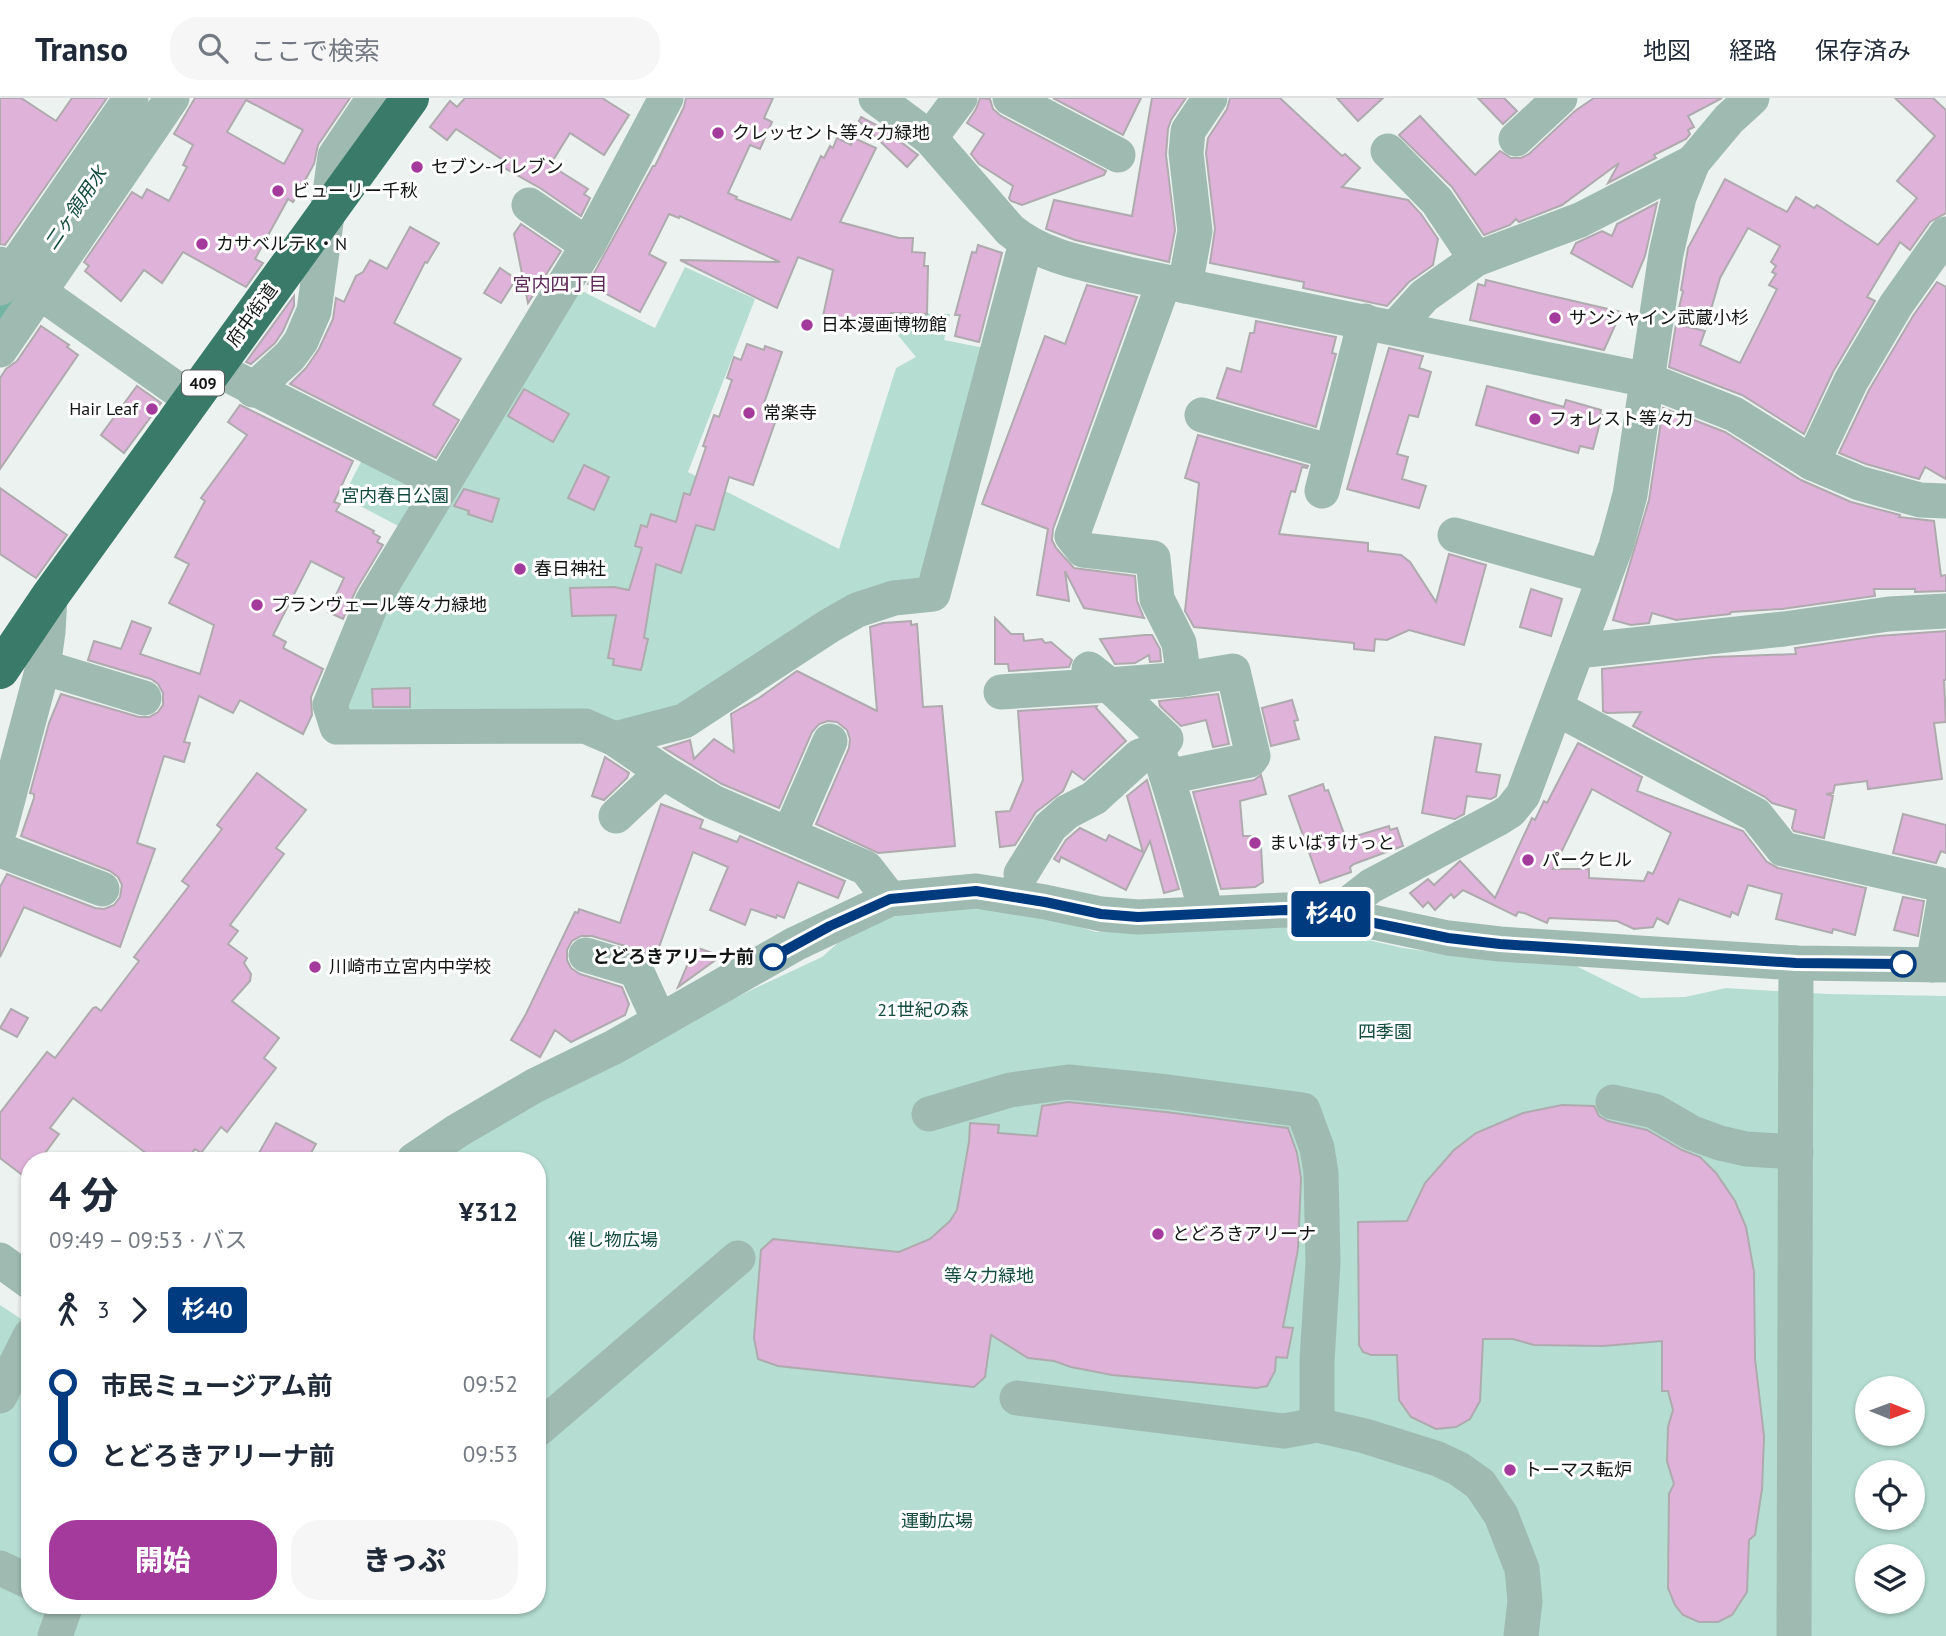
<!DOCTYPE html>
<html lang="ja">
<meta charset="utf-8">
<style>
body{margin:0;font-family:"PT Sans","Noto Sans JP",sans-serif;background:#f6f6f7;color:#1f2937;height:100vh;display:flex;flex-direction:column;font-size:26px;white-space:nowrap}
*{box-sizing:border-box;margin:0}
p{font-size:23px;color:#747a83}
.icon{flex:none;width:38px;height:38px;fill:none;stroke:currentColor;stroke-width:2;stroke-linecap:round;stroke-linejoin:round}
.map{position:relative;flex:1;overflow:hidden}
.sheet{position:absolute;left:21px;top:1054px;width:525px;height:462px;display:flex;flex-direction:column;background:#fff;border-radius:28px;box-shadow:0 2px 5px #0004}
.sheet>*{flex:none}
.badge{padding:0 14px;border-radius:5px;font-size:24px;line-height:46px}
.needle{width:46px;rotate:91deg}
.fabs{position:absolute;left:1855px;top:1278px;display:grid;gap:14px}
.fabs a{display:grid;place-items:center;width:70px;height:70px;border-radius:50%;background:#fff;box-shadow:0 2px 5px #0004;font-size:35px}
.map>.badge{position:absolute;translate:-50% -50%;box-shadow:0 0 0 4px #fff}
.legs{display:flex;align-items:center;gap:10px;height:77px;padding:0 28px;font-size:23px}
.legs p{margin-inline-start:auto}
.overview{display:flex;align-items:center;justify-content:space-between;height:119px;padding:0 28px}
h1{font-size:38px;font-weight:800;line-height:52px}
.cta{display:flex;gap:14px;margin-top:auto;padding:14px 28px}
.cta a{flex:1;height:80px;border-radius:28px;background:#a33a9c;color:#fff;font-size:28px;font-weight:800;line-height:80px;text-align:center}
.cta a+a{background:#f6f6f7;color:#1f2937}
ul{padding:0 28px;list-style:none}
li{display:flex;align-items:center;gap:24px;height:70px;font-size:26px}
li i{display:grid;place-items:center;width:10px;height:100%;margin:0 9px;background:currentColor}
li i::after{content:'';width:18px;height:18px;margin:-9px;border:5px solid;border-radius:50%;background:#fff}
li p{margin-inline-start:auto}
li:first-child i{background:linear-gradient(#0000 50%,currentColor 0)}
li:last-child i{background:linear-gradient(currentColor 50%,#0000 0)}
header{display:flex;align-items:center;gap:42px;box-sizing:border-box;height:98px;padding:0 35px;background:#fff;border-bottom:2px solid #e0e1e3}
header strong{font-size:33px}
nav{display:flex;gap:38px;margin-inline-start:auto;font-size:24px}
.search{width:490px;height:63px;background:#f6f6f7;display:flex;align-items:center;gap:18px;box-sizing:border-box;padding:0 24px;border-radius:28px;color:#747a83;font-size:26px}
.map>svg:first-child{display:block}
</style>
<header>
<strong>Transo</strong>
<div class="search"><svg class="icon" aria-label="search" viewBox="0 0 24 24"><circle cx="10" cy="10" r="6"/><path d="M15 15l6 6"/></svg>ここで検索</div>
<nav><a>地図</a><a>経路</a><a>保存済み</a></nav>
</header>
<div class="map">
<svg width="1946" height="1538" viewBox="0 0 1946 1538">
<rect width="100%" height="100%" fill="#ecf2f0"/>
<g fill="#b5ddd1" fill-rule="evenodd">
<polygon points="685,169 755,201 688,374 839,451 896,270 916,259 897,236 899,215 950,216 944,242 989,251 926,490 681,616 614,632 345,621 341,606 379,510 576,190 655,230"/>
<polygon points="365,356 433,389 406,432 343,399"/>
<path d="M973 809 1027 813 1096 834H1147L1268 825 1319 831 1403 850 1489 862 1576 868 1641 900 1685 899 1726 890 1827 896 1946 898V1538H0V1207L30 1227V1507H537V1062H439L472 1038 686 928 730 902 822 859 847 837 892 819 920 813ZM1867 1290H1913V1335H1867ZM1867 1374H1913V1419H1867ZM1867 1458H1913V1503H1867Z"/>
</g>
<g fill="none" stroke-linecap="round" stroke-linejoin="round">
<polyline stroke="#72b4a1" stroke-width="44" points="0,221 47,152"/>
</g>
<g fill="#dfb2d9" stroke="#aeaaad" stroke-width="2" fill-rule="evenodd">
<polygon points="0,0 21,0 56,23 72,0 107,0 5,147 0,146"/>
<path d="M195 0H350L318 47 314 66 293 104 288 101 255 161 263 165 246 189 183 154 162 185 144 172 121 203 85 173 89 168 84 164 132 94 142 100 147 91 169 103 187 69 183 67 193 47 174 36ZM246 2 303 32 284 66 227 34Z"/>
<polygon points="465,0 602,0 629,17 604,57 570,35 550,67 588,91 584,96 590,100 581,118 540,90 499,67 503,62 456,31 447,42 430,29 450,3 457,9"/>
<polygon points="686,0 773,0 764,20 772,24 760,51 750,47 728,95 737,99 736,101 791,122 821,58 824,60 830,48 833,50 837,40 851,47 854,40 876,50 840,124 899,140 913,140 912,154 925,155 924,168 928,168 927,216 891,215 889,229 823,218 833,172 798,159 777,210 680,162 780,164 680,118 679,120 669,116 649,156 666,165 640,214 588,186 653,68 655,68 684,9"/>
<polygon points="980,0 990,1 993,11 1001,18 1106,73 1104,77 1022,107 1011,103 1009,100 1013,88 979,66 971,56 984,36 967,25 976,11"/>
<polygon points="1053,0 1141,0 1123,37"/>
<polygon points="1152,0 1186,0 1171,22 1168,31 1166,57 1175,132 1169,164 1075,142 1046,131 1054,102 1132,118"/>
<polygon points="1230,0 1280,0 1342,58 1345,56 1360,70 1342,89 1408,102 1421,116 1438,141 1433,167 1409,184 1387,208 1303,190 1304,184 1210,165 1215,131 1206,55 1208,40 1227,11"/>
<polygon points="1337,0 1383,0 1358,23"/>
<polygon points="1478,0 1504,0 1517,13 1503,26"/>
<polygon points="1594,0 1722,0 1688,18 1694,29 1688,32 1690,36 1686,41 1654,57 1656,60 1608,85 1619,65 1562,107 1519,124 1516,121 1510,127 1484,137 1452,89 1399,37 1420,18 1475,77 1500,53 1511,60 1521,60 1529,56 1575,13"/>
<polygon points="1895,0 1933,0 1946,12 1946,115 1930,124 1910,152 1900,144 1867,199 1875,203 1833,274 1804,336 1742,297 1669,269 1676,226 1705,233 1700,247 1740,265 1777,191 1769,187 1776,176 1772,174 1776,168 1771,164 1780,148 1748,130 1720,180 1706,229 1678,214 1683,193 1681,192 1688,150 1725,81 1787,114 1796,99 1814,110 1817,107 1878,147 1917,100 1897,83 1935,38"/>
<polygon points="861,19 882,30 918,57 907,69 859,23"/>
<polygon points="1657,105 1645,158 1632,189 1571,155 1576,145 1602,133 1612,138 1617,126"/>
<polygon points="521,126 561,153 528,205 514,136"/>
<polygon points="410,129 439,145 427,165 425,164 394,225 461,261 433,307 459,322 436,360 290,286 306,270 319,251 333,221 336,200 344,204 356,178 363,174 370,162 387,171"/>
<polygon points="978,147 1002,155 979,244 955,238 960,217 955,217 972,154 976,155"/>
<polygon points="500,170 516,181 501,205 484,195"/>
<polygon points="1486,182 1539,195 1621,214 1604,252 1470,222 1478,186 1485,188"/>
<polygon points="1937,184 1946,189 1946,381 1925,369 1919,381 1866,366 1839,355 1869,292 1913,218"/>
<polygon points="1087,187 1137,199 1053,431 1052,442 1056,450 1074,470 1135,478 1137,503 1144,520 1084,510 1065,473 1069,503 1037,497 1048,431 982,406 1045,238 1065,246"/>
<polygon points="294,198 294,208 283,233 275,245 251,266 246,264"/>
<polygon points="1256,223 1336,239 1332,255 1336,256 1316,329 1217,300 1227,270 1241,274 1250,235 1254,235"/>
<polygon points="41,228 69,247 67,249 78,257 0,371 0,280 6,271 17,263"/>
<polygon points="747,246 764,252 765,248 782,254 763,308 779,313 753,387 729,379 714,432 696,427 681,475 656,466 644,540 648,541 641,572 613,567 614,561 608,560 616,517 572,518 570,490 614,489 629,492 642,450 635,448 641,427 647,429 651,416 676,424 684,395 690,397 706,349 703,348 714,317 719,319 732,282 727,280 734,259 741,262"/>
<polygon points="1389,250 1423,258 1419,270 1431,274 1418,319 1409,317 1397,356 1408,359 1402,381 1426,388 1419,410 1347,391"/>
<polygon points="137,288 161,305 124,355 101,337"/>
<polygon points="1487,288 1564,309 1566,302 1601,312 1600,317 1602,317 1593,351 1580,348 1578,355 1476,327"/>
<polygon points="524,291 569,316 553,344 508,318"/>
<polygon points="240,307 353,363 334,404 340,406 336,413 374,433 373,435 380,439 377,444 383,447 356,492 343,521 328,514 344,480 311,463 273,537 286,544 283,550 323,571 311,599 312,617 303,636 240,602 233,615 199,598 184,644 190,645 184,664 164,658 137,745 155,751 120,849 24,809 0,859 0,789 7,776 95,810 104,811 114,807 120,799 122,787 118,779 110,773 21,738 34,700 34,696 30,695 49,625 61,596 139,619 149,619 158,614 163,607 163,595 158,586 151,581 88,562 94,543 121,551 132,523 151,530 140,556 200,576 214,527 169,505 189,466 175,459 205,403 201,400 247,337 228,324"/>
<polygon points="1663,310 1725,334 1801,382 1851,404 1900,417 1899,419 1934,423 1941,478 1946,477 1946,493 1915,494 1915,491 1874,491 1875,498 1782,511 1731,514 1730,516 1676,522 1652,515 1649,525 1631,527 1613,522 1649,402"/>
<polygon points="1198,337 1308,368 1307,370 1302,369 1295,394 1291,393 1279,436 1368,445 1368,453 1401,457 1410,464 1436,504 1449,456 1486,467 1464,547 1409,532 1387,542 1375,541 1374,553 1354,551 1354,545 1194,529 1185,513 1199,385 1185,380"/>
<polygon points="584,367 609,379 594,412 568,400"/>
<polygon points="0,390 67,437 36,480 0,456"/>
<polygon points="464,391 499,401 492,424 468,416 469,413 454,408"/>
<polygon points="1531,491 1562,501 1551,538 1520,529"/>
<polygon points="995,520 1011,536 1023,536 1024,543 1042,541 1045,545 1051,544 1072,562 1069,569 1009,573 1008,566 995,566"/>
<polygon points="911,523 911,527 917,526 923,609 942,608 955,748 878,755 816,726 849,650 850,641 847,632 837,624 828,623 819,626 812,634 779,710 722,686 664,650 690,642 694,661 714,641 734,654 731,616 759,600 797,573 877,613 870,529 883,525"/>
<polygon points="1946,533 1946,582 1944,582 1946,624 1934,625 1942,681 1868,691 1867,683 1835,687 1833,695 1826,696 1833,698 1824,740 1794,733 1792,730 1796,712 1772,705 1765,699 1633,628 1641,614 1607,615 1603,613 1602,571 1714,559 1796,556 1795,550 1878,538"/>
<polygon points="1145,537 1152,537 1160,551 1161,563 1150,564 1149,557 1135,565 1115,566 1100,541"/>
<polygon points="410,590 410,609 373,609 372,591"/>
<polygon points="1218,596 1229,646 1213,649 1206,622 1181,628 1160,608 1159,603"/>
<polygon points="1292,602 1298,622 1294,623 1299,641 1271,648 1262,610"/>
<polygon points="1097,608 1096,610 1126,643 1084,682 1072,673 1063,693 1036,714 1015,747 1000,749 996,714 1010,713 1023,682 1018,613"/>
<polygon points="1435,639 1481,646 1476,674 1500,677 1496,698 1491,701 1467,698 1464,716 1455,721 1422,715"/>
<path d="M1578 645 1642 679 1637 693 1743 733 1767 764 1778 770 1866 790 1855 837 1833 831 1832 835 1776 821 1782 796 1748 787 1738 817 1732 814 1730 819 1679 801 1668 826 1657 820 1653 829 1634 831 1617 823 1549 820 1547 825 1524 815 1518 814 1516 818 1463 792 1454 800 1451 796 1435 812 1428 804 1423 809 1410 795 1428 781 1434 787 1460 763 1495 800 1532 720 1535 722 1544 703 1547 705ZM1592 691 1671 735 1653 776 1648 774 1644 783 1589 780V771H1553Z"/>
<polygon points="605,659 629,675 627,680 604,702 592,698"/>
<polygon points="257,675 306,712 276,750 284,756 230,827 238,833 228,846 247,860 244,865 251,876 250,883 232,903 279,940 264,960 276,970 227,1034 221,1029 201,1055 195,1051 186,1062 155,1062 73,1000 50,1030 59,1036 40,1062 30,1062 30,1083 0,1060 0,1015 47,954 55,960 93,910 96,909 101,913 139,863 134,859 189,788 182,783 222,731 217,727"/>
<polygon points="1261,677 1266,696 1240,703 1243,738 1257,738 1257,748 1261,749 1263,784 1255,789 1221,791 1193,694 1254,682"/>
<polygon points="1147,682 1179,791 1164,795 1150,743 1126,792 1061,759 1059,764 1054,761 1066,742 1080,730 1106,743 1109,737 1143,754 1127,698"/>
<polygon points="1323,686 1325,693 1328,692 1346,741 1389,728 1390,732 1397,730 1403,748 1354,766 1350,769 1351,774 1320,785 1289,698"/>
<polygon points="661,706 703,722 700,730 737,744 740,738 845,783 838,800 798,784 784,820 777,817 776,820 751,811 745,827 710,812 728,769 693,754 654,863 642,853 592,838 581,838 572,843 567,852 567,862 571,870 580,876 622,889 629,906 625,917 571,944 555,932 540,959 511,942 526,916 575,814 578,815 579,811 620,825"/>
<polygon points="1903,716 1946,727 1946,755 1941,753 1936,765 1893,755"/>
<polygon points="1903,799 1924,803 1918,838 1894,832"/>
<polygon points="695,849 721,858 678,889"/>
<polygon points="11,911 28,920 17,939 0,930"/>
<polygon points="1068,1004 1166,1014 1288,1030 1297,1055 1301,1080 1298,1151 1283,1229 1293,1230 1287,1260 1276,1259 1275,1273 1267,1288 1256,1290 1112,1277 1071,1269 1054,1263 1028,1260 991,1237 985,1279 974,1289 778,1268 758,1261 754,1240 761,1152 773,1141 899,1154 930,1141 950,1123 957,1112 969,1044 970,1025 999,1027 998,1035 1037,1038 1042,1008"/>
<polygon points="1562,1007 1594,1008 1599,1018 1608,1023 1647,1032 1682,1052 1700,1059 1716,1075 1735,1103 1746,1129 1754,1174 1755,1261 1764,1338 1762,1391 1755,1437 1749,1442 1747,1494 1732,1517 1718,1524 1699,1524 1683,1517 1675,1507 1668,1490 1669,1396 1674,1386 1667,1363 1668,1329 1673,1312 1668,1293 1662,1293 1662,1243 1603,1248 1534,1247 1513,1241 1483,1241 1480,1303 1470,1321 1456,1329 1436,1331 1411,1319 1399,1302 1397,1257 1371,1257 1363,1254 1359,1247 1358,1124 1407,1123 1425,1085 1454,1052 1476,1035 1523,1015"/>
<polygon points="276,1025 316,1046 307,1062 255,1062"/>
</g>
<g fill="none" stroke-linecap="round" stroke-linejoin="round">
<g stroke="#9ebab1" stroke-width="35">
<polyline points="666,0 588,147 373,502 330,607 337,629 585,628 615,641 663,674 713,704 866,770 890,801"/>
<path d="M876 0 930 40 1010 132C1045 161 1089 166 1132 177L1648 282 1734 316 1812 365 1859 385 1920 402 1946 403"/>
<polyline points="1010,0 1118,57"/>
<polyline points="930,40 960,0"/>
<polyline points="1516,41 1560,0"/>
<polyline points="1388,53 1437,103 1476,161"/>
<polyline points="529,107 588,147"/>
<polyline points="0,166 192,302"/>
<polyline points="1164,184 1072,438 1083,452 1153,460 1157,501 1179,545 1184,581"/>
<polyline points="1185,188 1195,133 1186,55 1188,33 1210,0"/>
<polyline points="0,190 131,0"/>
<polyline points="1396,229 1424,198 1476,161 1580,122 1693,64"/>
<polyline points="0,252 172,0"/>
<polyline points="236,281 443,386"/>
<polyline points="253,292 290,258 301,243 314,213 335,58 374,0"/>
<polyline points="1202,317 1332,354"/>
<polyline points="1812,365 1851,283 1896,207 1946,136"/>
<polyline points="1322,393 1365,223"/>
<polyline points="1455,437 1604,479"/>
<polyline points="1577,553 1784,531 1889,516 1946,513"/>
<polyline points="43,569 144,600"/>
<polyline points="1001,594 1109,587 1089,571"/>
<polyline points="1556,610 1756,717 1783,751 1938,786 1945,798 1933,867"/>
<polyline points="615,641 684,623 829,528 857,512 894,500 933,496 1026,145"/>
<path d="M1167 679 1250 662 1253 658 1233 573 1184 581 1109 587 1166 641 1158 652C1176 705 1191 759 1206 814"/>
<polyline points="616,718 663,674"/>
<polyline points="0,731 43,569 48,534 50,498"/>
<polyline points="789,737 830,643"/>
<polyline points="0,752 102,791"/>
<polyline points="1021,776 1050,729 1067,714 1094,700 1140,658 1158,652"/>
<polyline points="1335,816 1371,788 1499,720 1510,713 1523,697 1616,448 1630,397 1666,156 1679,99 1693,64 1729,21 1752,0"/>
<polyline points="586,857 636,872 659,922"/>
<polyline points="1613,1004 1654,1013 1692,1035 1720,1045 1746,1051 1796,1054"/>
<polyline points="929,1016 1010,992 1068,984 1168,994 1303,1012 1317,1050 1321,1075 1323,1165 1317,1263 1317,1327"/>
<polyline points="414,1062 457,1033 534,988 614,949 795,846 890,801 976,793 1045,804 1101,816 1138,819 1285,812 1335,816 1448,840 1500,846 1796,865 1946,867"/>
<polyline points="0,1162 30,1184"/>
<polyline points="0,1298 30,1238"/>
<polyline points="1017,1300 1284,1333 1317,1327 1365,1338 1438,1361 1459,1371 1480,1386 1501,1417 1522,1471 1525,1503 1521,1538"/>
<polyline points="537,1332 738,1160"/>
<polyline points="0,1470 30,1484"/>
<polyline points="55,1538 66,1507"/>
<polyline points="1794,1538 1796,865"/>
</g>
<polyline stroke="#397a69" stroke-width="38" points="0,572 50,498 410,0"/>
</g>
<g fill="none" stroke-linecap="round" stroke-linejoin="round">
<defs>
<polyline id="line-1" points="773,859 830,828 890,801 976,793 1045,804 1101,816 1138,819 1285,812 1335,817 1448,840 1500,846 1796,865 1903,866"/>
</defs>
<use href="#line-1" stroke="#fff" stroke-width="16"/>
<use href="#line-1" stroke="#003b80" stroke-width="10"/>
</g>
<g fill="#a33a9c" stroke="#fff" stroke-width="2.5">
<circle cx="718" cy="35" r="7"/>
<circle cx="417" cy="69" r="7"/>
<circle cx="278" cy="93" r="7"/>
<circle cx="202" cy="146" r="7"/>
<circle cx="1555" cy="220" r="7"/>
<circle cx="807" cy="227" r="7"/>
<circle cx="152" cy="311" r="7"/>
<circle cx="749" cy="315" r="7"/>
<circle cx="1535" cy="321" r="7"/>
<circle cx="520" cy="471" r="7"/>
<circle cx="257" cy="507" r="7"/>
<circle cx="1255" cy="745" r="7"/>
<circle cx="1528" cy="762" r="7"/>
<circle cx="315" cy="869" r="7"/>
<circle cx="1158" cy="1136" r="7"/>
<circle cx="1510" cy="1372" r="7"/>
</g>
<g fill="#fff" stroke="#003b80" stroke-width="3.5">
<circle cx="773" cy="859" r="12"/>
<circle cx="1903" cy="866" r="12"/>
</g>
<g text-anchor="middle" stroke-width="6" stroke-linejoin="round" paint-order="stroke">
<rect fill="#fff" stroke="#5a5b5a" stroke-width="2" x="182" y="272.5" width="42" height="25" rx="5"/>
<g font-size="16" font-weight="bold" fill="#131514">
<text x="203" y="291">409</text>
</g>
<g font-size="18" fill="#131514" stroke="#fff" text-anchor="start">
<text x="732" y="41">クレッセント等々力緑地</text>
<text x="431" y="75">セブン-イレブン</text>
<text x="292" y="99">ビューリー千秋</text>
<text x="216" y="152">カサベルテK・N</text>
<text x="1569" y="226">サンシャイン武蔵小杉</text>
<text x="821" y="233">日本漫画博物館</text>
<text x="138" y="317" text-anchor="end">Hair Leaf</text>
<text x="763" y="321">常楽寺</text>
<text x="1549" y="327">フォレスト等々力</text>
<text x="534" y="477">春日神社</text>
<text x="271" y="513">プランヴェール等々力緑地</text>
<text x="1269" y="751">まいばすけっと</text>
<text x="1542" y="768">パークヒル</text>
<text x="329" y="875">川崎市立宮内中学校</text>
<text x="1172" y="1142">とどろきアリーナ</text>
<text x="1524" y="1378">トーマス転炉</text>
</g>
<g font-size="18" fill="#131514" stroke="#fff">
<text transform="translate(252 217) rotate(-54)" y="6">府中街道</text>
</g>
<g font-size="18" fill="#134b3e" stroke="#fff">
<text x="395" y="404">宮内春日公園</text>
<text x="923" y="918">21世紀の森</text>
<text x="1385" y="940">四季園</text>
<text x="613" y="1148">催し物広場</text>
<text x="989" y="1184">等々力緑地</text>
<text x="937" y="1429">運動広場</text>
</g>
<g font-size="18" font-weight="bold" fill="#131514" stroke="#fff" text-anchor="end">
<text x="754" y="865">とどろきアリーナ前</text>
</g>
<g font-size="19" font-style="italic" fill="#124a3d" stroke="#fff">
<text transform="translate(75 110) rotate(-56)" y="7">二ヶ領用水</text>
</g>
<g font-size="19" fill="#5b2857" stroke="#fff">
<text x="560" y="193">宮内四丁目</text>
</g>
</g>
</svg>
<div class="fabs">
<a><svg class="needle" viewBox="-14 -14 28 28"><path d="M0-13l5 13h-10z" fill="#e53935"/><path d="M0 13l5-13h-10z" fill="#747a83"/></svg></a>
<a><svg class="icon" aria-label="locate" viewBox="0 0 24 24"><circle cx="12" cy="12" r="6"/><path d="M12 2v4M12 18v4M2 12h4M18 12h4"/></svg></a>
<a><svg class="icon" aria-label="layers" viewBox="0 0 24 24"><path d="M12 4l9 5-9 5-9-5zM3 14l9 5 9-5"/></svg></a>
</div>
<b class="badge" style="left:1331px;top:816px;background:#003b80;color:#fff">杉40</b>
<section class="sheet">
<div class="overview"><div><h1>4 分</h1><p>09:49 – 09:53 · バス</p></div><b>¥312</b></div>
<div class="legs"><svg class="icon" aria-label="walk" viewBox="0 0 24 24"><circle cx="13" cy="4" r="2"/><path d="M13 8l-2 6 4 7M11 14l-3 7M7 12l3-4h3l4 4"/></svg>3<svg class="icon" aria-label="forward" viewBox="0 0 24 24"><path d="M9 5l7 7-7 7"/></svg><b class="badge" style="background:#003b80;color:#fff">杉40</b></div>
<ul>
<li><i style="color:#003b80"></i><b>市民ミュージアム前</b><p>09:52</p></li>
<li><i style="color:#003b80"></i><b>とどろきアリーナ前</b><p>09:53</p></li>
</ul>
<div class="cta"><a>開始</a><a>きっぷ</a></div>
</section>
</div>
